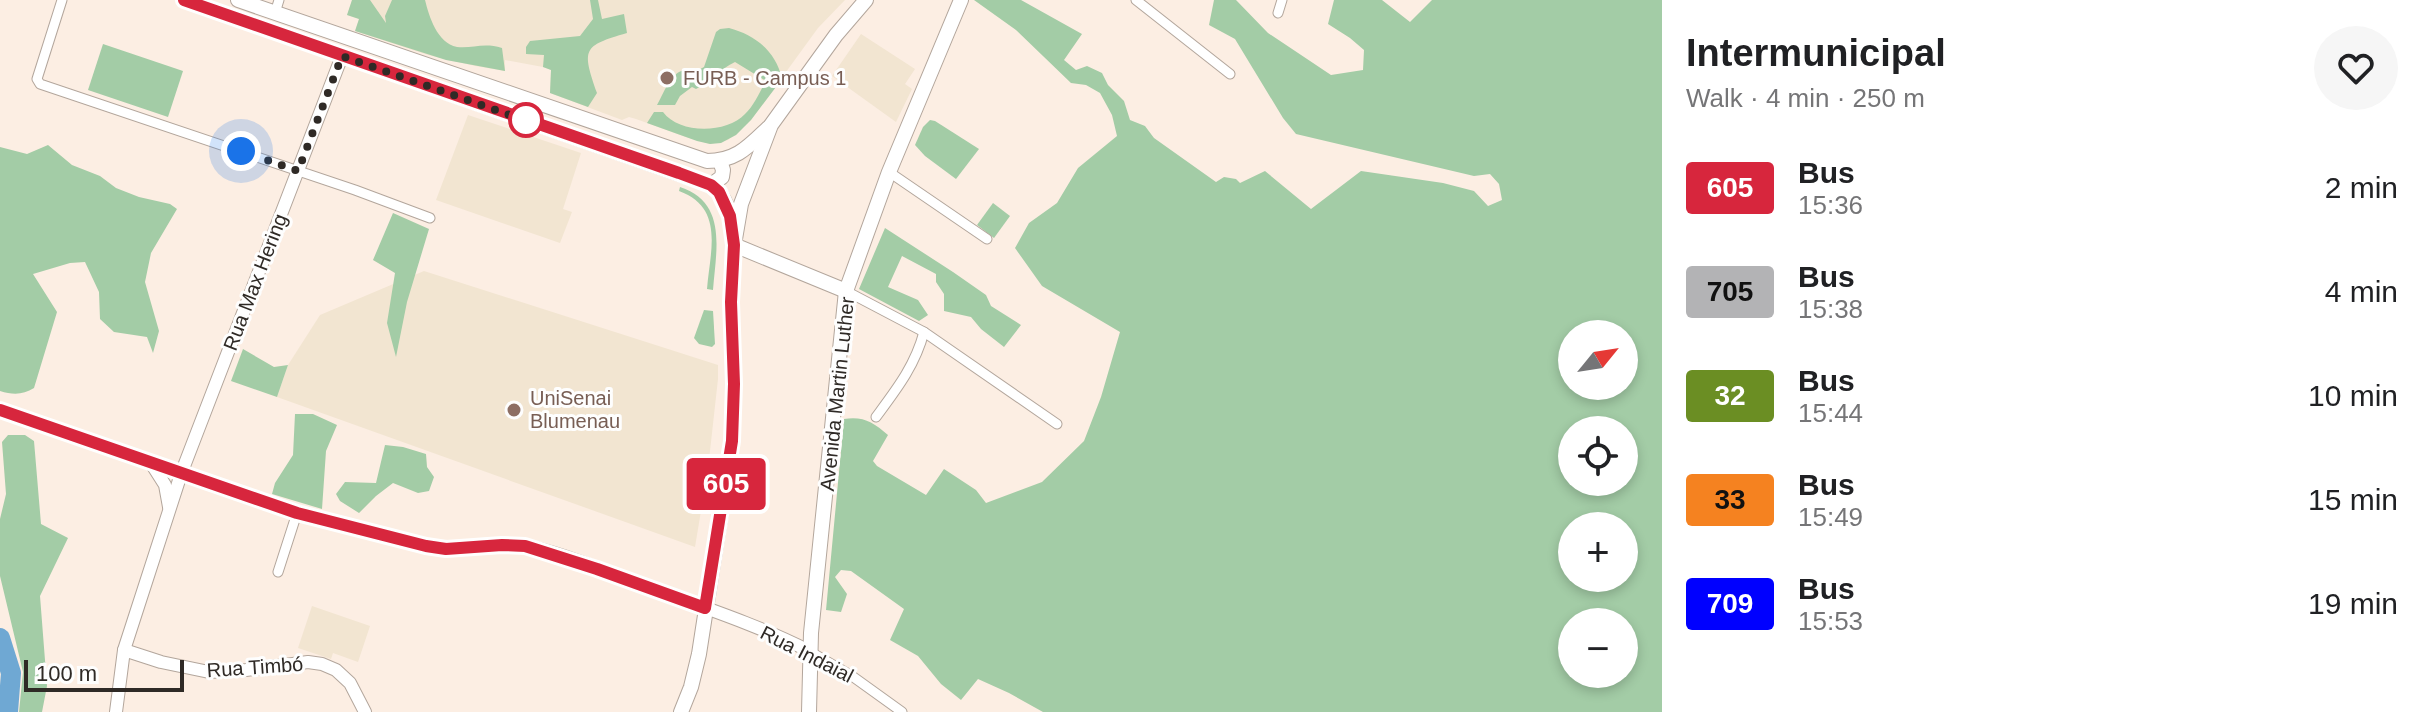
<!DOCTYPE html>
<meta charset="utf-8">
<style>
body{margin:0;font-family:Helvetica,sans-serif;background:#f6f6f6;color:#202124;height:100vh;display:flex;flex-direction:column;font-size:30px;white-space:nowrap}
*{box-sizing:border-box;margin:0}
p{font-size:26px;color:#757577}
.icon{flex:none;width:44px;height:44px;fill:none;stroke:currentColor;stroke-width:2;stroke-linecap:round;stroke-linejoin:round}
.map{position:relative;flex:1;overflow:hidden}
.drawer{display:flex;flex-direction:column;background:#fff;width:760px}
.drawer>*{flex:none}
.badge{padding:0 16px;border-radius:6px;font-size:28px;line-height:52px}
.needle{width:52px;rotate:60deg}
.controls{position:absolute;left:1558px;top:320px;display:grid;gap:16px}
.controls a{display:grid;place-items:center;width:80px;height:80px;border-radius:50%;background:#fff;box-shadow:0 4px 12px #0003;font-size:40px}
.scale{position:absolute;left:24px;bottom:20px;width:160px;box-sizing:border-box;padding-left:8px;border:4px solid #2f2a26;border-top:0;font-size:22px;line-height:28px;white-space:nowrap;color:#2f2a26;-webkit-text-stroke:6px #fefefe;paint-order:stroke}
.you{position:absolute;width:40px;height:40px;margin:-20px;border:6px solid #fff;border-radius:50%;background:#1a73e8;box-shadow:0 0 0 12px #1a73e833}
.map>.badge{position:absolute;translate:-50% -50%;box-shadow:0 0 0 4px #fff}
.round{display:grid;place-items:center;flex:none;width:84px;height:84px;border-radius:42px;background:#f6f6f6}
.summary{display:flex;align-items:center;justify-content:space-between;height:136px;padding:0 24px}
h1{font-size:38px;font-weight:800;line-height:60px}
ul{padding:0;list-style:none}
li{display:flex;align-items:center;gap:24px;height:104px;padding:0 24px}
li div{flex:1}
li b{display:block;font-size:30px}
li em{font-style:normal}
li .badge{min-width:88px;font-weight:700;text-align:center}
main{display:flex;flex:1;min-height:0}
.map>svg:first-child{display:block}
</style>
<main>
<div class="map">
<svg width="1662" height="712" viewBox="0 0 1662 712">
<rect width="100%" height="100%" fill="#fceee3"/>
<g fill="#f2e5d1">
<polygon points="352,0 845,0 818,28 751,120 728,140 710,144 683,136 636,119 629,117 622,120 550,93 551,70 543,67 505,60 505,71 475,66 428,55 355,31 359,19 347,15"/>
<polygon points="861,34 915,69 905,84 912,89 896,122 832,76"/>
<polygon points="468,115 581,153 563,209 572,212 560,243 436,200"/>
<polygon points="424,271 718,365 718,379 708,469 695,547 277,397 288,365 320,315"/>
<polygon points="312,606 370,626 358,662 333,653 331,659 298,648"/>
</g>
<g fill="#a3cca6" fill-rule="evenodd">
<path d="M352 0H370L386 23 385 16 392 0H425C429 16 437 43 457 47 472 49 483 42 502 48L505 71 446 60 355 31 359 19 347 15Z"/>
<path d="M590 0H598L602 19 624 14 627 33C582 46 582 49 597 93L588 107 550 93 551 70 543 67 544 55 526 54V47L530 41 580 36 593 19Z"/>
<path d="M974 0H1021L1082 34 1064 60 1076 70 1087 66 1102 73 1108 85 1124 101 1130 120 1145 126 1154 138 1216 182 1224 177 1236 179 1240 183 1265 171 1311 209 1361 171 1443 183 1474 191 1488 206 1502 200 1499 184 1490 174 1474 176 1296 134 1283 118 1235 39 1209 25 1214 0H1236L1268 33 1331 75 1363 70 1364 50 1350 38 1328 24 1334 0H1382L1410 22 1432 0H1662V712H1043L1009 693 978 679 961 700 941 684 918 656 890 640 904 609 851 571 841 570 835 577 847 594 841 612 826 610 844 419C863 416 873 422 888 435L873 461 877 466 926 495 944 469 976 490 986 503 1042 482 1084 441 1101 397 1120 332 1042 286 1015 248 1029 223 1057 203 1078 168 1117 136 1112 115 1100 93 1086 85 1071 83 1016 30ZM1572 334H1624V386H1572ZM1572 430H1624V482H1572ZM1572 526H1624V578H1572ZM1572 622H1624V674H1572Z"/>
<path d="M729 28C755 35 776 51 782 79L751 120 736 135 721 143 710 144 697 141 647 123 654 112H663C679 134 726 134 745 114 754 106 760 91 766 81L735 62C719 69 712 82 696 89L692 87 680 96 675 105H657C663 95 671 71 685 70 693 69 696 72 704 67L716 32 720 29Z"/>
<polygon points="103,44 183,71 168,117 88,90"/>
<polygon points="930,120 935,121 979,149 956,179 925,156 915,145 923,127"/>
<path d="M48 145 72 165 100 176 116 188 139 197 170 204 177 209 151 253 145 282 159 331 153 353 147 337 114 332 100 319 99 292 85 262 70 263 33 274 57 312 34 388C23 395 13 395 0 391V147L27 154Z"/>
<path d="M680 187C728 203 716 250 713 290L707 289C710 251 725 208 679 191Z"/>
<polygon points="993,203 1010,216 994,238 977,225"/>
<polygon points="393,213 429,229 407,302 396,357 387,323 395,273 373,260"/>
<polygon points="885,228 953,272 986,295 991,306 1021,325 1004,347 981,329 971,317 944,311 944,294 936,282 936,274 902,256 888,287 918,300 928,315 919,321 859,289"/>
<polygon points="704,310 713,311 715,344 712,347 699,344 694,338"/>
<polygon points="243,349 274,367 288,365 277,397 231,381"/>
<polygon points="295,414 313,414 337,425 326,451 322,509 272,494 275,483 293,455"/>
<polygon points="8,435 25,435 34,441 41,524 68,538 40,596 47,686 42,712 19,712 23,672 0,576 0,519 6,494 2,442"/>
<polygon points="385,445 403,447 426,454 427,467 434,477 429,491 418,493 393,483 376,496 359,513 340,501 336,494 345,482 376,483"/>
</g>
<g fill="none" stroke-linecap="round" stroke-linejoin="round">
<polyline stroke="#6fa8d3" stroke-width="20" points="0,638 11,673 8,712"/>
<defs>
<g id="street">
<polyline points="62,0 37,79 40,84 355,190 430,218"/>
<polyline points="1136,0 1230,74"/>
<polyline points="275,13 279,0"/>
<polyline points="1278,13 1282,0"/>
<polyline points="889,172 987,239"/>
<polyline points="846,291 924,332 1057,424"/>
<path d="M876 417C896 390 915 366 924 332"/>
<polyline points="278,572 297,513"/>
<polyline points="809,651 852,676 902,712"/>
</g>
<g id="secondary">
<path d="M0 410C140 459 278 512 422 545 459 554 490 541 525 546 560 552 600 570 634 582 693 604 754 623 809 651"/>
<polyline points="151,463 165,485 169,507"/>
<polyline points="124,650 161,662 209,672 246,670 308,662 322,664 336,670 350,683 365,712"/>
<polyline points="116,712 124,650 181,474 342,56"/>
</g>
<g id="primary">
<path d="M184 0 711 185C727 197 730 214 733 232"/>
<path d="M238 0 707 161C736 161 748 147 768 128"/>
<polyline points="711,185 722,177 723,170 720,161"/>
<polyline points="734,245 846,291"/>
<polyline points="681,712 691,687 699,654 732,441 734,384 731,302 734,245 741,204 771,125 836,35 866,0"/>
<polyline points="809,712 811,633 846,291 889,172 961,0"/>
</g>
</defs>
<use href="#street" stroke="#b3a69c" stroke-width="11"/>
<use href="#secondary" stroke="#b3a69c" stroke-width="14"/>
<use href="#primary" stroke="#b3a69c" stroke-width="16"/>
<use href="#street" stroke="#fff" stroke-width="9"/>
<use href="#secondary" stroke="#fff" stroke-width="12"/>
<use href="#primary" stroke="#fff" stroke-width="14"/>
</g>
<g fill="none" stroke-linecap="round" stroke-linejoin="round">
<defs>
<polyline id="line" points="0,410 297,513 426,546 446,549 502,545 525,546 597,569 705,608 732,441 734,384 731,302 734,245 730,216 719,192 711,185 679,173 184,0"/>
</defs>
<use href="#line" stroke="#fff" stroke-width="18"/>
<use href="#line" stroke="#d7263d" stroke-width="12"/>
<polyline stroke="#2f2a26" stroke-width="8" stroke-dasharray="0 14.4" points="241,151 298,171 342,56 533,123 526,120"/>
</g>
<g fill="#8d6e63" stroke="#fefefe" stroke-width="3">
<circle cx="667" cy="78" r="8"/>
<circle cx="514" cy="410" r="8"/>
</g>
<circle fill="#fff" stroke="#d7263d" stroke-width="4" cx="526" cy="120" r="16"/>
<g text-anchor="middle" stroke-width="6" stroke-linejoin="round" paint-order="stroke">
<g font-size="20" fill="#785e54" stroke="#fefefe" text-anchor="start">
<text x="683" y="85">FURB - Campus 1</text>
<text x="530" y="405">UniSenai<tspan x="530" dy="23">Blumenau</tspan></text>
</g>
<g font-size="20" fill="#2f2a26" stroke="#fefefe">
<text transform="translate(255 282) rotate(-69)" y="7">Rua Max Hering</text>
<text transform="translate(837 394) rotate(-84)" y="7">Avenida Martin Luther</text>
<text transform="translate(807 654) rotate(27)" y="7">Rua Indaial</text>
<text transform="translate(255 667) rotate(-4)" y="7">Rua Timbó</text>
</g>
</g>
</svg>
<div class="controls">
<a><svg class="needle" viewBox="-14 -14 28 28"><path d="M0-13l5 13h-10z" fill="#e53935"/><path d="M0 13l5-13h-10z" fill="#757577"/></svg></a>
<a><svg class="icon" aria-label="locate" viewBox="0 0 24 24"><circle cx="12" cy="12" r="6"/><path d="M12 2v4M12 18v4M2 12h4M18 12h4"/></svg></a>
<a>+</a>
<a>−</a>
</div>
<div class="scale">100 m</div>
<div class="you" style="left:241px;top:151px"></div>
<b class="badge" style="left:726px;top:484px;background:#d7263d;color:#fff">605</b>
</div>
<section class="drawer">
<div class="summary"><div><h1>Intermunicipal</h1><p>Walk · 4 min · 250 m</p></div><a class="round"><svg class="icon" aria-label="heart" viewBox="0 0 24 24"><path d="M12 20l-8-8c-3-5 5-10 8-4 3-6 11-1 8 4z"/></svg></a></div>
<ul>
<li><span class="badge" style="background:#d7263d;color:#fff">605</span><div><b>Bus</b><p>15:36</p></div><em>2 min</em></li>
<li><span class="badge" style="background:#b3b3b5;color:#111">705</span><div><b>Bus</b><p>15:38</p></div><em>4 min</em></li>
<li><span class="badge" style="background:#6b8e23;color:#fff">32</span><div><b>Bus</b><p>15:44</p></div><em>10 min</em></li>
<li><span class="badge" style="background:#f58220;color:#111">33</span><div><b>Bus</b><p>15:49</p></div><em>15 min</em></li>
<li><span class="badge" style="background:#00f;color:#fff">709</span><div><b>Bus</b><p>15:53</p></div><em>19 min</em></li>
</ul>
</section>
</main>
